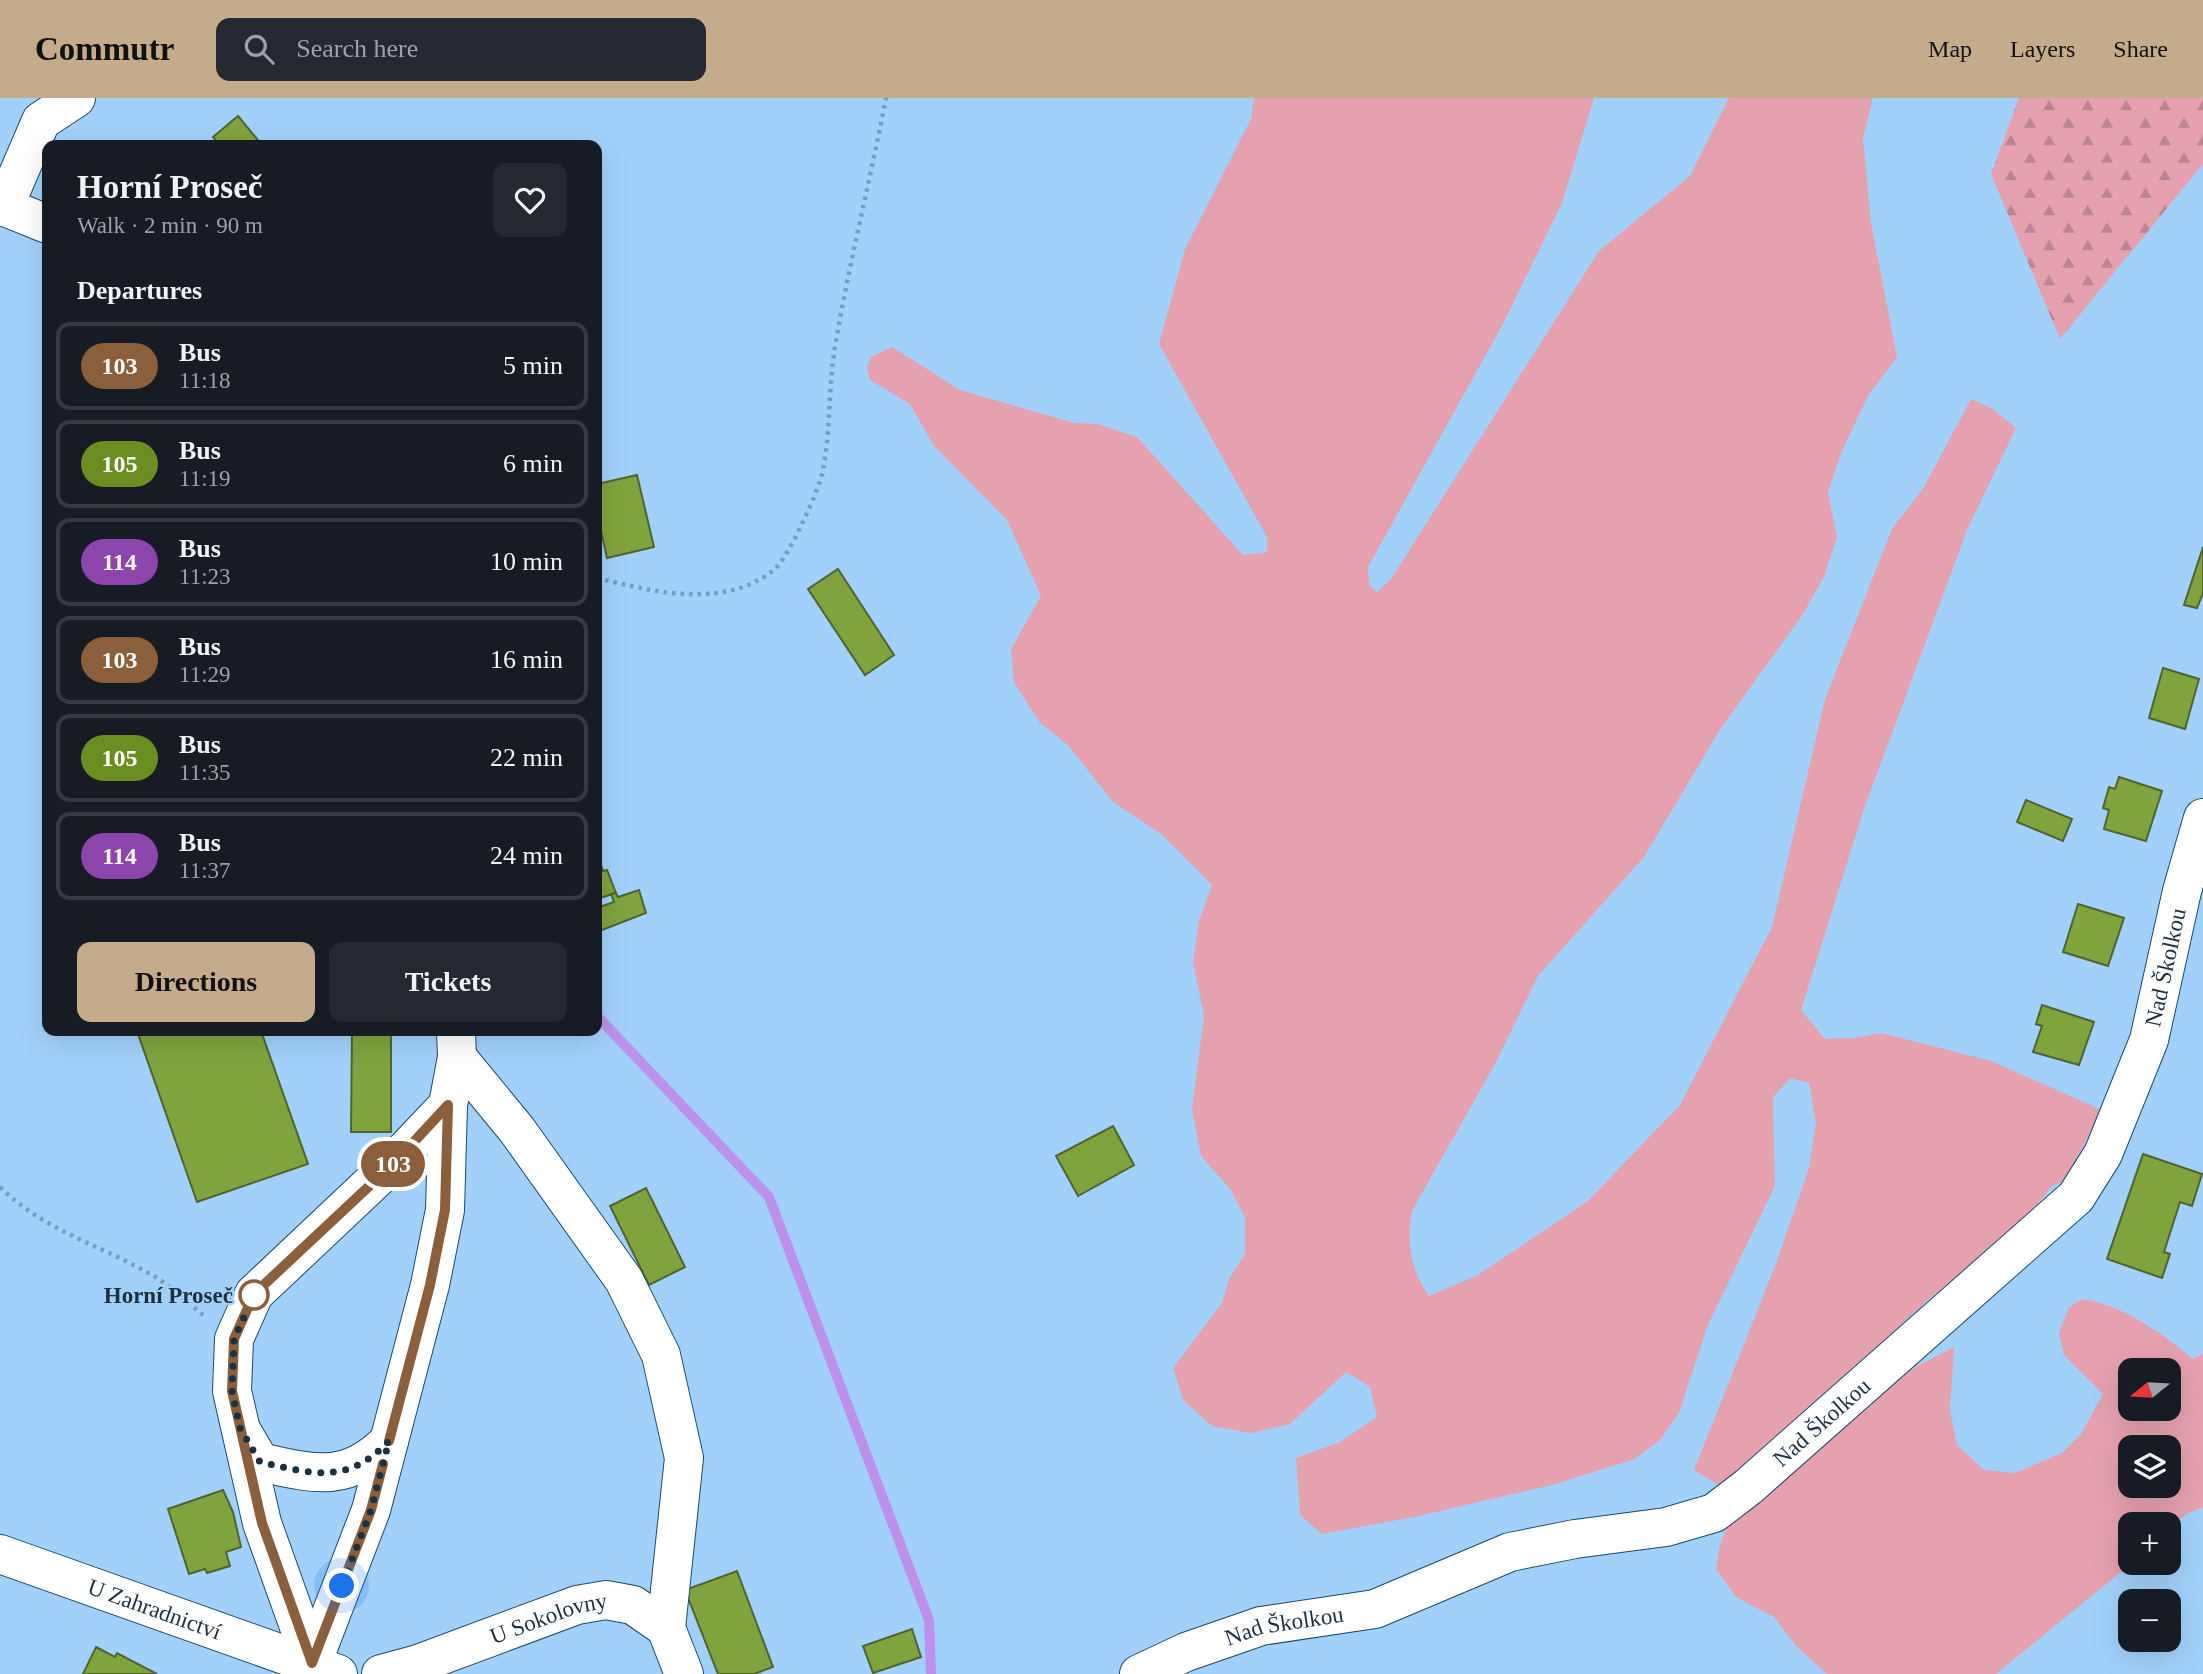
<!DOCTYPE html>
<meta charset="utf-8">
<style>
body{margin:0;font-family:"Times New Roman",serif;background:#242831;color:#f1f3f6;height:100vh;display:flex;flex-direction:column;font-size:26px;white-space:nowrap}
*{box-sizing:border-box;margin:0}
p{font-size:23px;color:#9ea1a6}
.icon{flex:none;width:38px;height:38px;fill:none;stroke:currentColor;stroke-width:2;stroke-linecap:round;stroke-linejoin:round}
.map{position:relative;flex:1;overflow:hidden}
.details{position:absolute;left:42px;top:42px;width:560px;height:896px;display:flex;flex-direction:column;background:#171b24;border-radius:14px;box-shadow:0 7px 28px #0002}
.details>*{flex:none}
.badge{padding:0 14px;border-radius:23px;font-size:24px;line-height:46px}
.needle{width:46px;rotate:252deg}
.controls{position:absolute;left:2118px;top:1260px;display:grid;gap:14px}
.controls a{display:grid;place-items:center;width:63px;height:63px;border-radius:14px;background:#171b24;box-shadow:0 7px 28px #0002;font-size:35px}
.you{position:absolute;width:35px;height:35px;margin:-18px;border:5px solid #fff;border-radius:50%;background:#1a73e8;box-shadow:0 0 0 10px #1a73e833}
.map>.badge{position:absolute;translate:-50% -50%;box-shadow:0 0 0 4px #fff}
h2{padding:0 35px;font-size:26px;line-height:63px}
.round{display:grid;place-items:center;flex:none;width:74px;height:74px;border-radius:14px;background:#242831}
.overview{display:flex;align-items:center;justify-content:space-between;height:119px;padding:0 35px}
h1{font-size:33px;font-weight:800;line-height:52px}
.button{display:flex;gap:14px;margin-top:auto;padding:14px 35px}
.button a{flex:1;height:80px;border-radius:14px;background:#c3ab8b;color:#111;font-size:28px;font-weight:800;line-height:80px;text-align:center}
.button a+a{background:#242831;color:#f1f3f6}
ul{padding:0;list-style:none}
li{display:flex;align-items:center;gap:21px;height:88px;margin:0 14px 10px;padding:0 21px;border:4px solid #363941;border-radius:14px}
li div{flex:1}
li b{display:block;font-size:26px}
li em{font-style:normal}
li .badge{min-width:77px;font-weight:700;text-align:center}
header{display:flex;align-items:center;gap:42px;box-sizing:border-box;height:98px;padding:0 35px;background:#c3ab8b;color:#111}
header strong{font-size:33px}
nav{display:flex;gap:38px;margin-inline-start:auto;font-size:24px}
.search{width:490px;height:63px;background:#242831;display:flex;align-items:center;gap:18px;box-sizing:border-box;padding:0 24px;border-radius:14px;color:#9ea1a6;font-size:26px}
.map>svg:first-child{display:block}
</style>
<header>
<strong>Commutr</strong>
<div class="search"><svg class="icon" aria-label="search" viewBox="0 0 24 24"><circle cx="10" cy="10" r="6"/><path d="M15 15l6 6"/></svg>Search here</div>
<nav><a>Map</a><a>Layers</a><a>Share</a></nav>
</header>
<div class="map">
<svg width="2203" height="1576" viewBox="0 0 2203 1576">
<defs>
<pattern id="forest-firs" width="22" height="20" patternUnits="userSpaceOnUse" patternTransform="scale(1.75)"><rect width="22" height="20" fill="#e6a1af"/><path d="M5 1l3.5 6h-7zM16 11l3.5 6h-7z" fill="#ba8490"/></pattern>
</defs>
<rect width="100%" height="100%" fill="#a1d1fb"/>
<g fill="#e6a1af" fill-rule="evenodd">
<path d="M1254 0H1594L1562 105 1504 224 1368 469 1369 487 1377 494 1391 481 1599 153 1690 78 1729 0H1873L1863 40 1871 125 1897 259 1868 298 1841 355 1828 394 1837 439 1824 479 1801 519 1721 630 1644 759 1538 878 1495 966 1413 1111C1405 1140 1411 1174 1429 1198L1478 1177 1588 1103 1680 1007 1772 829 1825 601 1892 431 1924 389 1971 301 1993 311 2016 330 1967 432 1864 711 1801 912 1825 941 1854 940 1882 935 1991 963 2102 1012 2065 1082 2051 1089 2023 1125 1930 1200 1785 1334 1720 1388 1694 1372 1777 1163 1809 1070 1816 1025 1809 985 1790 980 1773 999 1775 1088 1708 1227 1679 1315 1660 1342 1635 1361 1552 1387 1414 1419 1322 1436 1300 1417 1296 1360 1340 1344 1377 1319 1370 1289 1346 1274 1290 1326 1251 1335 1212 1328 1183 1302 1173 1270 1222 1205 1229 1181 1245 1156V1120L1231 1092 1201 1058 1192 1012 1204 918 1193 864 1199 823 1212 787 1161 736 1113 704 1068 647 1040 625 1014 584 1011 551 1041 498 1007 422 934 348 910 306 870 282 867 269 871 259 892 249 960 292 1074 325 1098 326 1137 339 1243 457 1267 454V439L1159 246 1185 151 1251 21Z"/>
<path d="M2083 1201C2124 1208 2161 1234 2193 1261L2203 1256V1409L2186 1416 2168 1432V1426H2130L2132 1465 1996 1576H1827L1797 1549 1774 1519 1736 1499 1716 1471 1720 1446 1729 1425 1896 1279 1954 1249 1950 1312 1957 1347 1984 1372 2015 1375 2062 1355 2081 1336 2103 1296 2064 1257 2059 1235 2069 1209ZM2130 1272H2168V1311H2130ZM2130 1349H2168V1388H2130Z"/>
</g>
<polygon fill="url(#forest-firs)" points="2019,0 2203,0 2203,66 2060,241 1991,76"/>
<g fill="none" stroke-linecap="round" stroke-linejoin="round">
<polyline stroke="#bc91eb" stroke-width="10" points="597,918 769,1099 929,1522 931,1576"/>
</g>
<g fill="#81a33e" stroke="#516331" stroke-width="2">
<polygon points="238,18 262,47 220,47 213,39"/>
<polygon points="637,377 654,449 607,460 597,415 597,386"/>
<polygon points="2203,449 2203,495 2197,510 2184,507"/>
<polygon points="838,471 894,557 865,577 808,491"/>
<polygon points="2163,570 2199,581 2185,631 2149,620"/>
<polygon points="2119,679 2162,693 2146,743 2104,731 2109,712 2103,710 2109,689 2115,691"/>
<polygon points="2026,702 2072,721 2063,743 2017,724"/>
<polygon points="597,755 603,773 607,772 616,795 597,801"/>
<polygon points="639,792 646,815 597,834 597,810 614,804 611,796 616,795 618,799"/>
<polygon points="2078,806 2124,820 2108,868 2063,854"/>
<polygon points="2042,907 2094,924 2079,967 2033,954 2042,928 2036,926"/>
<polygon points="137,933 261,933 308,1066 197,1104"/>
<polygon points="352,933 391,933 391,1034 351,1034"/>
<polygon points="1113,1028 1134,1067 1078,1098 1056,1058"/>
<polygon points="2143,1056 2202,1076 2192,1108 2180,1104 2164,1154 2170,1156 2162,1180 2107,1161"/>
<polygon points="646,1090 685,1169 649,1187 610,1108"/>
<polygon points="223,1392 233,1414 241,1449 226,1454 230,1468 207,1475 205,1471 189,1476 168,1411"/>
<polygon points="737,1473 773,1569 754,1576 718,1576 685,1492"/>
<polygon points="912,1531 921,1559 873,1575 863,1548"/>
<polygon points="96,1549 115,1559 117,1555 157,1576 83,1576"/>
</g>
<g fill="none" stroke-linecap="round" stroke-linejoin="round">
<defs>
<g id="minor">
<polyline points="0,107 47,126"/>
<polyline points="4,109 41,23 76,0"/>
<polyline points="457,959 517,1032 624,1182 661,1257 684,1360 666,1530"/>
<path d="M243 1335 260 1364C314 1376 347 1386 389 1343"/>
<path id="s1" d="M0 1456 338 1576"/>
<polyline points="312,1565 262,1425 232,1293 234,1241 254,1196 395,1063 448,1007"/>
<polyline points="308,1576 371,1412 430,1187 445,1112 448,1007 457,959 456,933"/>
<path id="s2" d="M381 1576 418 1566 577 1507 606 1502 633 1507 666 1530 684 1576"/>
<path id="s3" d="M1139 1576 1186 1554 1261 1528 1375 1511 1510 1454 1575 1441 1666 1429 1714 1415 1748 1389 2076 1099 2103 1056 2149 942 2182 793 2203 720"/>
</g>
</defs>
<use href="#minor" stroke="#1c496c" stroke-width="40"/>
<g stroke="#769dbf" stroke-width="4.5" stroke-dasharray="3.5 5" stroke-linecap="butt">
<path d="M597 480C654 494 725 512 775 471 788 460 818 394 822 376 831 335 828 291 835 249 849 166 870 83 886 0"/>
<path d="M0 1089C44 1133 104 1148 157 1180 173 1190 188 1205 203 1217"/>
</g>
<use href="#minor" stroke="#fff" stroke-width="38"/>
</g>
<g fill="none" stroke-linecap="round" stroke-linejoin="round">
<defs>
<polyline id="line" points="383,1366 371,1412 312,1565 262,1425 232,1293 234,1241 254,1196 396,1063 448,1007 445,1112 430,1187 389,1343"/>
</defs>
<use href="#line" stroke="#fff" stroke-width="16"/>
<use href="#line" stroke="#8b5e3c" stroke-width="10"/>
<path stroke="#1d3040" stroke-width="7" stroke-dasharray="0 12.6" d="M254 1197 234 1241 232 1293 240 1330 260 1364C314 1376 347 1387 389 1343L371 1412 342 1488"/>
</g>
<circle fill="#fff" stroke="#8b5e3c" stroke-width="3.5" cx="254" cy="1197" r="14"/>
<g text-anchor="middle" stroke-width="5" stroke-linejoin="round" paint-order="stroke">
<g font-size="23" fill="#1d3040" stroke="#a1d1fb">
<text dy="8" stroke="none"><textPath href="#s3" startOffset="1330">Nad Školkou</textPath></text>
<text dy="8" stroke="none"><textPath href="#s3" startOffset="742">Nad Školkou</textPath></text>
<text dy="8" stroke="none"><textPath href="#s1" startOffset="164">U Zahradnictví</textPath></text>
<text dy="8" stroke="none"><textPath href="#s2" startOffset="177">U Sokolovny</textPath></text>
<text dy="8" stroke="none"><textPath href="#s3" startOffset="154">Nad Školkou</textPath></text>
</g>
<g font-size="23" font-weight="bold" fill="#1d3040" stroke="#a1d1fb" text-anchor="end">
<text x="233" y="1205">Horní Proseč</text>
</g>
</g>
</svg>
<div class="controls">
<a><svg class="needle" viewBox="-14 -14 28 28"><path d="M0-13l5 13h-10z" fill="#e53935"/><path d="M0 13l5-13h-10z" fill="#9ea1a6"/></svg></a>
<a><svg class="icon" aria-label="layers" viewBox="0 0 24 24"><path d="M12 4l9 5-9 5-9-5zM3 14l9 5 9-5"/></svg></a>
<a>+</a>
<a>−</a>
</div>
<div class="you" style="left:342px;top:1488px"></div>
<b class="badge" style="left:393px;top:1066px;background:#8b5e3c;color:#fff">103</b>
<section class="details">
<div class="overview"><div><h1>Horní Proseč</h1><p>Walk · 2 min · 90 m</p></div><a class="round"><svg class="icon" aria-label="heart" viewBox="0 0 24 24"><path d="M12 20l-8-8c-3-5 5-10 8-4 3-6 11-1 8 4z"/></svg></a></div>
<h2>Departures</h2>
<ul>
<li><span class="badge" style="background:#8b5e3c;color:#fff">103</span><div><b>Bus</b><p>11:18</p></div><em>5 min</em></li>
<li><span class="badge" style="background:#6b8e23;color:#fff">105</span><div><b>Bus</b><p>11:19</p></div><em>6 min</em></li>
<li><span class="badge" style="background:#8e44ad;color:#fff">114</span><div><b>Bus</b><p>11:23</p></div><em>10 min</em></li>
<li><span class="badge" style="background:#8b5e3c;color:#fff">103</span><div><b>Bus</b><p>11:29</p></div><em>16 min</em></li>
<li><span class="badge" style="background:#6b8e23;color:#fff">105</span><div><b>Bus</b><p>11:35</p></div><em>22 min</em></li>
<li><span class="badge" style="background:#8e44ad;color:#fff">114</span><div><b>Bus</b><p>11:37</p></div><em>24 min</em></li>
</ul>
<div class="button"><a>Directions</a><a>Tickets</a></div>
</section>
</div>
